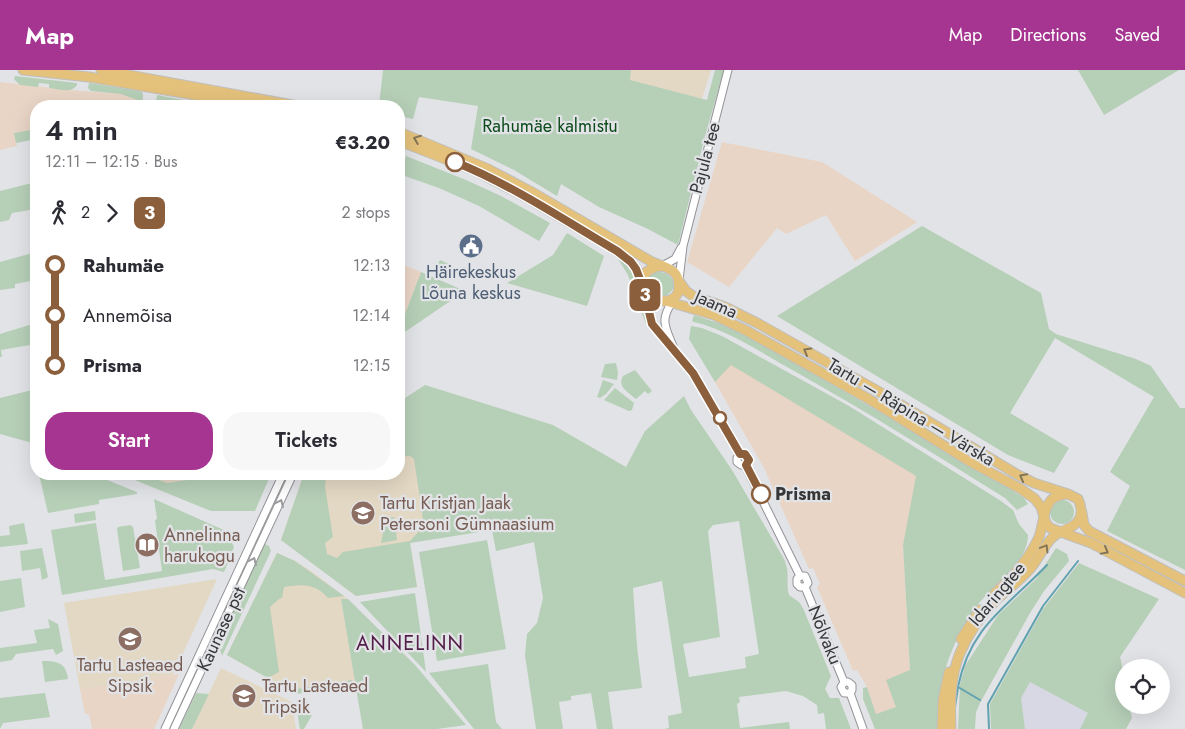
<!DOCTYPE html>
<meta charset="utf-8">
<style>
body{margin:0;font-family:Jost,sans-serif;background:#f7f7f7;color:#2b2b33;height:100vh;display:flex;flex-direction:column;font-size:19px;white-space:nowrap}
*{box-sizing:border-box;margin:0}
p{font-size:16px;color:#7c7c81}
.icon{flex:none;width:28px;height:28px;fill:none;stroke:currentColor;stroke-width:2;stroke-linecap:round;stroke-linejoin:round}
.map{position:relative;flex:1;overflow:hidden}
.sheet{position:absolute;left:30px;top:30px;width:375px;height:380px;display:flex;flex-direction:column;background:#fff;border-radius:20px;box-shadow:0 5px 20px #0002}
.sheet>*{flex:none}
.badge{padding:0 10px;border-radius:8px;font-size:18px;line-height:32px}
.tools{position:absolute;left:1115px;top:589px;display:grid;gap:10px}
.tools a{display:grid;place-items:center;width:55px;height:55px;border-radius:50%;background:#fff;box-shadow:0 5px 20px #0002;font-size:25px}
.map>.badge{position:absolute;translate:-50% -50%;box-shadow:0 0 0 2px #fff}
.legs{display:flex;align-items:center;gap:8px;height:55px;padding:0 15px;font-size:16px}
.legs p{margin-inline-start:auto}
.overview{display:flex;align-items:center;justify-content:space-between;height:85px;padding:0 15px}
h1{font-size:28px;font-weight:600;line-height:38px}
.cta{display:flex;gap:10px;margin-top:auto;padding:10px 15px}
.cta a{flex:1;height:58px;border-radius:20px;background:#a53591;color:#fff;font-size:20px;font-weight:600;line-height:58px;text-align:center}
.cta a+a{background:#f7f7f7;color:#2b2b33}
ul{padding:0 15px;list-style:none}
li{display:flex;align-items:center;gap:18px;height:50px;font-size:19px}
li i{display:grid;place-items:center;width:8px;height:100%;margin:0 6px;background:currentColor}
li i::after{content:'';width:12px;height:12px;margin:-6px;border:4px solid;border-radius:50%;background:#fff}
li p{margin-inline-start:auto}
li:first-child i{background:linear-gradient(#0000 50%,currentColor 0)}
li:last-child i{background:linear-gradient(currentColor 50%,#0000 0)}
header{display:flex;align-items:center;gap:30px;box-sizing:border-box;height:70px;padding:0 25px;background:#a53591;color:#fff}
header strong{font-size:24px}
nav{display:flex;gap:28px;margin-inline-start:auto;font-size:18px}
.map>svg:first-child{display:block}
</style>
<header>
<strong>Map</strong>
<nav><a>Map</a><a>Directions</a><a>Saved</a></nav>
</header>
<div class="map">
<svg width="1185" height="659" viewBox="0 0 1185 659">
<rect width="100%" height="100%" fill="#e2e3e6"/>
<g fill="#e9d5c6">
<polygon points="0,12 70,20 121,24 143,32 141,36 36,36 36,59 14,63 17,76 0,80"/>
<polygon points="722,72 822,92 917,152 855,191 826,145 786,164 777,158 729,217 687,192"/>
<polygon points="399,193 421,202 399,260"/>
<polygon points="731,294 917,406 903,475 910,600 896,637 876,644 867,617 857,600 853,601 817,517 820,514 813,498 809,499 764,398 715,312"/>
<polygon points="179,604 154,659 92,659 89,644 85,644 80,619"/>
</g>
<polygon fill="#d7d8e3" points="1030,612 1088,643 1080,659 1025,659 1021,628"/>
<g fill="#e3d8c3">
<polygon points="631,0 711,0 702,29 630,10"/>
<polygon points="399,352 448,430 410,471 417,517 356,526 281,470 304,404 399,404"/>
<polygon points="143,404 226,404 167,413"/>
<polygon points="277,483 295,491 311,501 348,529 341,529 356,615 296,624 227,585"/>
<polygon points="217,509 173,605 80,619 64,533"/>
<polygon points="221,598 292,632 296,659 192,659"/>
</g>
<g fill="#b6cfb7" fill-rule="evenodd">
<polygon points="383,0 631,0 630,10 707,30 715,0 724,0 705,66 678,175 648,159 599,137 561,114 557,126 514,100 471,79 478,36 419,27 413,49 399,46 399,36 379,36"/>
<polygon points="1078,0 1179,0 1104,45"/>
<path d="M15 6 77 13V15C71 24 58 19 49 18V14L39 13 38 17 20 15 14 9Z"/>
<polygon points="89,13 140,21 143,23 143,32 121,24 91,21 88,18"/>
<polygon points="157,25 217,36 155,36"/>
<polygon points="36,59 36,69 16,73 14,63"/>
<polygon points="406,86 466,110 501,126 550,153 539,171 479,136 439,118 399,104"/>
<polygon points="36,112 36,139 12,143 9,150 0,152 0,121"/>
<polygon points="922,156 1041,223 1049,259 1056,264 1136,289 1151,296 1180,338 1185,338 1185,500 1107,461 1130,416 1110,402 1154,327 1055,268 1010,343 1069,378 1054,403 1008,385 777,246"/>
<polygon points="567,163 604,186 587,236 507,213 553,185"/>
<polygon points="36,182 36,210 15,214 15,218 0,220 0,192"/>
<path d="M618 189C633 193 634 211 638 223 639 227 642 230 643 234 645 241 646 247 649 254H646L628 205Z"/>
<polygon points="440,190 453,196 447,208 434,201"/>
<path d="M655 201C673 202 682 217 664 227H657L649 218 648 205Z"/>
<polygon points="421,202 465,221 399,266 399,260"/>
<path d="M694 245 724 255 749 267 832 314 1010 419 1024 428 1028 434 1017 440 1005 428C936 385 867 342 796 302 763 284 731 261 694 252L692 251Z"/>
<polygon points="36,253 36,274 1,280 2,287 0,287 0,264"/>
<path d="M691 256 702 258 722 266 849 336 1001 431 1013 440 1019 454 1028 465C1028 494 991 516 976 537 950 573 937 615 937 659H875L863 629V618L867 617 876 644 896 637 886 610 910 600 903 475 916 406 731 295 715 312 689 269Z"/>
<polygon points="616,293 618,303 617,310 601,307 605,294"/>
<path d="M635 300 652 321 648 324 645 321 636 329C628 322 617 317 623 306Z"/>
<polygon points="603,310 614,314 606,324 600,328 597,327"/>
<path d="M425 315 553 355 626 397 645 361 684 326 691 340 732 400 784 489C791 505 785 510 789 525L799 532 803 538 831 606 825 619 830 628H839L851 659H826L824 643 818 644 817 635 803 626 786 621 739 627 740 632 737 634 740 658 789 652 790 659H664L669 658 668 646 682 643 662 511 633 518 637 576 642 618 608 622 613 659H597L591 623 571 626V630L559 632 563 659H536L525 585 527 564 537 553 543 528 534 472 496 481 492 460 410 473 417 517 356 526 281 470 304 404H326L325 417 333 467 325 473 327 484 337 488 343 482 410 471 424 456 414 389 410 386 399 387V332ZM739 451 759 584 745 587 746 598 689 607 683 574 720 567 708 461 713 455Z"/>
<polygon points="615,318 634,333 632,340 629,341 604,330"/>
<polygon points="36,319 36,374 0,364 0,328"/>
<polygon points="39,404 92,404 137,422 137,424 99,430 99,434 48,443"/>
<polygon points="120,404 143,404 167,413 226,404 271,404 255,441 211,441"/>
<polygon points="154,429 226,461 234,477 229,489 218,484 217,488 228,493 224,502 213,499 62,525 51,460 96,453 105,510 162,501 155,451 157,448"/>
<circle cx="1062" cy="442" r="12"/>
<polygon points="95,441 96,450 75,453 74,444"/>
<polygon points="394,447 397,470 381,473 386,448"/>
<polygon points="24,453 28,474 0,477 0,466 10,465 9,456"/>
<polygon points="130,455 133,457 140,498 123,501 117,459 118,457"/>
<polygon points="487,470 506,579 437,591 419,482"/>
<polygon points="265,474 269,476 271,481 222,586 220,579 222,579 236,544 232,544"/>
<polygon points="42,478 48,507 42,510 40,498 22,501 20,481"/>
<polygon points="1056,478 1067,484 1069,491 1044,521 1030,543 980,633 976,642 975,659 958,659 960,615 965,596 998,545 1036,509"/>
<path d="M277 483 295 491 344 526 328 528C316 513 301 514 284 517L282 528 279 529 270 537 279 602 268 608 227 585Z"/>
<polygon points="1079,493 1159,529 1120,587 1124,605 1124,635 1129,635 1132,648 1126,659 1080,659 1088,643 1030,612 1021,628 1025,659 991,659 990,634 1043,539"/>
<polygon points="21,508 25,537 0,542 0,511"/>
<polygon points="415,523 426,602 360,532"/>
<polygon points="341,529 348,529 415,595 466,655 437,659 363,659"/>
<polygon points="48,549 58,554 63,581 56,585 53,579 16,584 12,590 0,592 0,578 37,573 34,560 50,558"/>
<path d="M42 591C58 591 66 593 68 609L45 612Z"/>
<polygon points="488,594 496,652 502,659 474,659 429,603"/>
<polygon points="352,610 353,615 296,624 296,619"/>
<polygon points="45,623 50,647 3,653 0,659 0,628"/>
<polygon points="196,623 209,624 192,659 179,659"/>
<polygon points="296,635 312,645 304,659 300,659"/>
</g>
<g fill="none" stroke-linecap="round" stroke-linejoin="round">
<g stroke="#60a2af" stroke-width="2">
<path d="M980 630 958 617C970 556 1007 537 1047 495"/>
<polyline points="955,637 958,617"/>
<polyline points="989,659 988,634 1043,536 1078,491"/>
</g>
<defs>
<g id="minor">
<polyline points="662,196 675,189 681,178"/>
<polyline points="679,210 683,176 728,0"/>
<polyline points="643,217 652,254 693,303 740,384 745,384 748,387 748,392 745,395"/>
<path d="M673 276C664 255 660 249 674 229"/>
<polyline points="740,384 737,388 737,392 741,395 745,395"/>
<polyline points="745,395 800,506 805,506 808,513 805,517"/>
<polyline points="800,506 797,509 797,514 800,517 805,517"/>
<polyline points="805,517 844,612 841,617 844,623 850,623"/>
<polyline points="844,612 848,612 852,615 852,620 850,623 863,659"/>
<polyline points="165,659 283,404"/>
<polyline points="174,659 293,404"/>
</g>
<g id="major">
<polyline points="23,0 89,7 259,36"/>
<polyline points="101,0 298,36"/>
<path d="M399 62 488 99 530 121 652 192C670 199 682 200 678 223 675 228 671 231 665 231 645 232 643 210 635 197 630 190 623 186 617 181L526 127 476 101 399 71"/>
<path d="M679 211 686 221 693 226 725 237 759 254 883 324 1018 405 1034 413 1068 424 1078 429C1081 435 1083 444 1078 451 1072 460 1060 460 1053 467 1043 476 1038 491 1028 501 1019 511 1007 520 997 529 982 544 968 564 960 583 950 607 950 633 951 659"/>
<polyline points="642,213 646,202 655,197 662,196"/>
<polyline points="666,231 714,245 747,261 867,328 969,391 1021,419 1035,429 1041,437 1046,453 1050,458 1091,473 1185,523"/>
<polyline points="1082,443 1084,455 1089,461 1185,511"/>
<path d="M995 523C1013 507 1029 489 1039 467 1043 456 1043 442 1049 433 1052 427 1059 425 1066 424"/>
<polyline points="961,569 980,540"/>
<polyline points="942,659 943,630 949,602"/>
</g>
</defs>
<use href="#minor" stroke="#939397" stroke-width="9"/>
<use href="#major" stroke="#bfbfbf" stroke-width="11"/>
<use href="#minor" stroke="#fff" stroke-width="7"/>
<use href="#major" stroke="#e4c27c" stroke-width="9"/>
</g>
<defs><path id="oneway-chevron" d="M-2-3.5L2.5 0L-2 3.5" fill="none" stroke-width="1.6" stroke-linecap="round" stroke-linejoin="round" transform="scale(1.25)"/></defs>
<g stroke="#847557">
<use href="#oneway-chevron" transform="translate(417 69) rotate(-159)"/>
<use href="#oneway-chevron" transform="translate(807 281) rotate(-150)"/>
<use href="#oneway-chevron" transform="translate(1023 407) rotate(-152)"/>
<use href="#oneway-chevron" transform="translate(1045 478) rotate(-59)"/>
<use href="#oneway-chevron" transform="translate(1105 481) rotate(29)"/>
</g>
<g stroke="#9a9a9c">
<use href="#oneway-chevron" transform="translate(280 433) rotate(-65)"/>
<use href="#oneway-chevron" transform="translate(253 491) rotate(-65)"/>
</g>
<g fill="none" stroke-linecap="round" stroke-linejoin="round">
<defs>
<path id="line-1" d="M455 92C512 115 564 150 617 181L631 192 636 199 643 217 652 254 693 303 740 384H745L749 390 746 395 761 424"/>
</defs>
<use href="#line-1" stroke="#fff" stroke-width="11"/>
<use href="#line-1" stroke="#8b5e3c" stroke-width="8"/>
</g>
<defs>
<symbol id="civic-disc" viewBox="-11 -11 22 22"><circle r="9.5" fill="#5c6f8a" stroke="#e2e3e6"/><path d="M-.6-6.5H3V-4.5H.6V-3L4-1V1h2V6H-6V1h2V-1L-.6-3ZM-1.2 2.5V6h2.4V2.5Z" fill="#fff"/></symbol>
<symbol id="school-disc" viewBox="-11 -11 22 22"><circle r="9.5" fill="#8d6e63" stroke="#e2e3e6"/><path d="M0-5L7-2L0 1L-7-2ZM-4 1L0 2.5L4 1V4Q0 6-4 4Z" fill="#fff"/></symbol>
<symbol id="library-disc" viewBox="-11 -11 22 22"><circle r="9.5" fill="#8d6e63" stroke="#e2e3e6"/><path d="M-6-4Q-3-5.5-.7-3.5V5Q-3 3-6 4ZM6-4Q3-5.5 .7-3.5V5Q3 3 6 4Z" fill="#fff"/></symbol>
</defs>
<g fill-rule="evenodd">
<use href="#civic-disc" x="457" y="162" width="28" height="28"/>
<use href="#school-disc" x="349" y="429" width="28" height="28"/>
<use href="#library-disc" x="133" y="461" width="28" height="28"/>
<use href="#school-disc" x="116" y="555" width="28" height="28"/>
<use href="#school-disc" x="230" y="612" width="28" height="28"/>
</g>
<g fill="#fff" stroke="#8b5e3c" stroke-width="2.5">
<circle cx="455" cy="92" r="9"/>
<circle cx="720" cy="348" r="6"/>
<circle cx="761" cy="424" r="9"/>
</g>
<g text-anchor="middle" stroke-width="4.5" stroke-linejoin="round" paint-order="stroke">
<g font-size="18" fill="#0c4b1b" stroke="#e2e3e6">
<text x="550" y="62">Rahumäe kalmistu</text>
</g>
<g font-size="18" fill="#363638" stroke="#e2e3e6">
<text transform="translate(705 88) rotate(-75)" y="6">Pajula tee</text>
<text transform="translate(716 234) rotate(24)" y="6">Jaama</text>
<text transform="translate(911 342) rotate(31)" y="6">Tartu — Räpina — Värska</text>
<text transform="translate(997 524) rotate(-50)" y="6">Idaringtee</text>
<text transform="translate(221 559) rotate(-65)" y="6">Kaunase pst</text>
<text transform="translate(825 565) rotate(68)" y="6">Nõlvaku</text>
</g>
<g font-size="18" fill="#4e5e75" stroke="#e2e3e6">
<text x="471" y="208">Häirekeskus<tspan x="471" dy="21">Lõuna keskus</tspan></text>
</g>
<g font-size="18" font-weight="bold" fill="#363638" stroke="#e2e3e6" text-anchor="start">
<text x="775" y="430">Prisma</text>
</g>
<g font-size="18" fill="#785e54" stroke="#e2e3e6" text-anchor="start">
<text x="380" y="439">Tartu Kristjan Jaak<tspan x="380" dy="21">Petersoni Gümnaasium</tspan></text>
<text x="164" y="471">Annelinna<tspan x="164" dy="21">harukogu</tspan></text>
<text x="130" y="601" text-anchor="middle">Tartu Lasteaed<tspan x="130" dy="21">Sipsik</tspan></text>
<text x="262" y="622">Tartu Lasteaed<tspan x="262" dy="21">Tripsik</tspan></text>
</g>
<g font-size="20" letter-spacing="1" fill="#531d49" stroke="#e2e3e6">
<text x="410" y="580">ANNELINN</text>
</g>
</g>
</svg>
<div class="tools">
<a><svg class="icon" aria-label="locate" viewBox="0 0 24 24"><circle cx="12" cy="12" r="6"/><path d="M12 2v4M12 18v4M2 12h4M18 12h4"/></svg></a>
</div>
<b class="badge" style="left:645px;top:225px;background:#8b5e3c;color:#fff">3</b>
<section class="sheet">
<div class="overview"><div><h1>4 min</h1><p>12:11 – 12:15 · Bus</p></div><b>€3.20</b></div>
<div class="legs"><svg class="icon" aria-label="walk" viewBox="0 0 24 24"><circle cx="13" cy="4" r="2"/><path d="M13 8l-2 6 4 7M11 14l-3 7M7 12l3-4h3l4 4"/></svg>2<svg class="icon" aria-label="forward" viewBox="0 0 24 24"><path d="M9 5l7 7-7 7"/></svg><b class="badge" style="background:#8b5e3c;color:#fff">3</b><p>2 stops</p></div>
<ul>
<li><i style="color:#8b5e3c"></i><b>Rahumäe</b><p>12:13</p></li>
<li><i style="color:#8b5e3c"></i><span>Annemõisa</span><p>12:14</p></li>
<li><i style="color:#8b5e3c"></i><b>Prisma</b><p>12:15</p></li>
</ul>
<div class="cta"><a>Start</a><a>Tickets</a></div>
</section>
</div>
